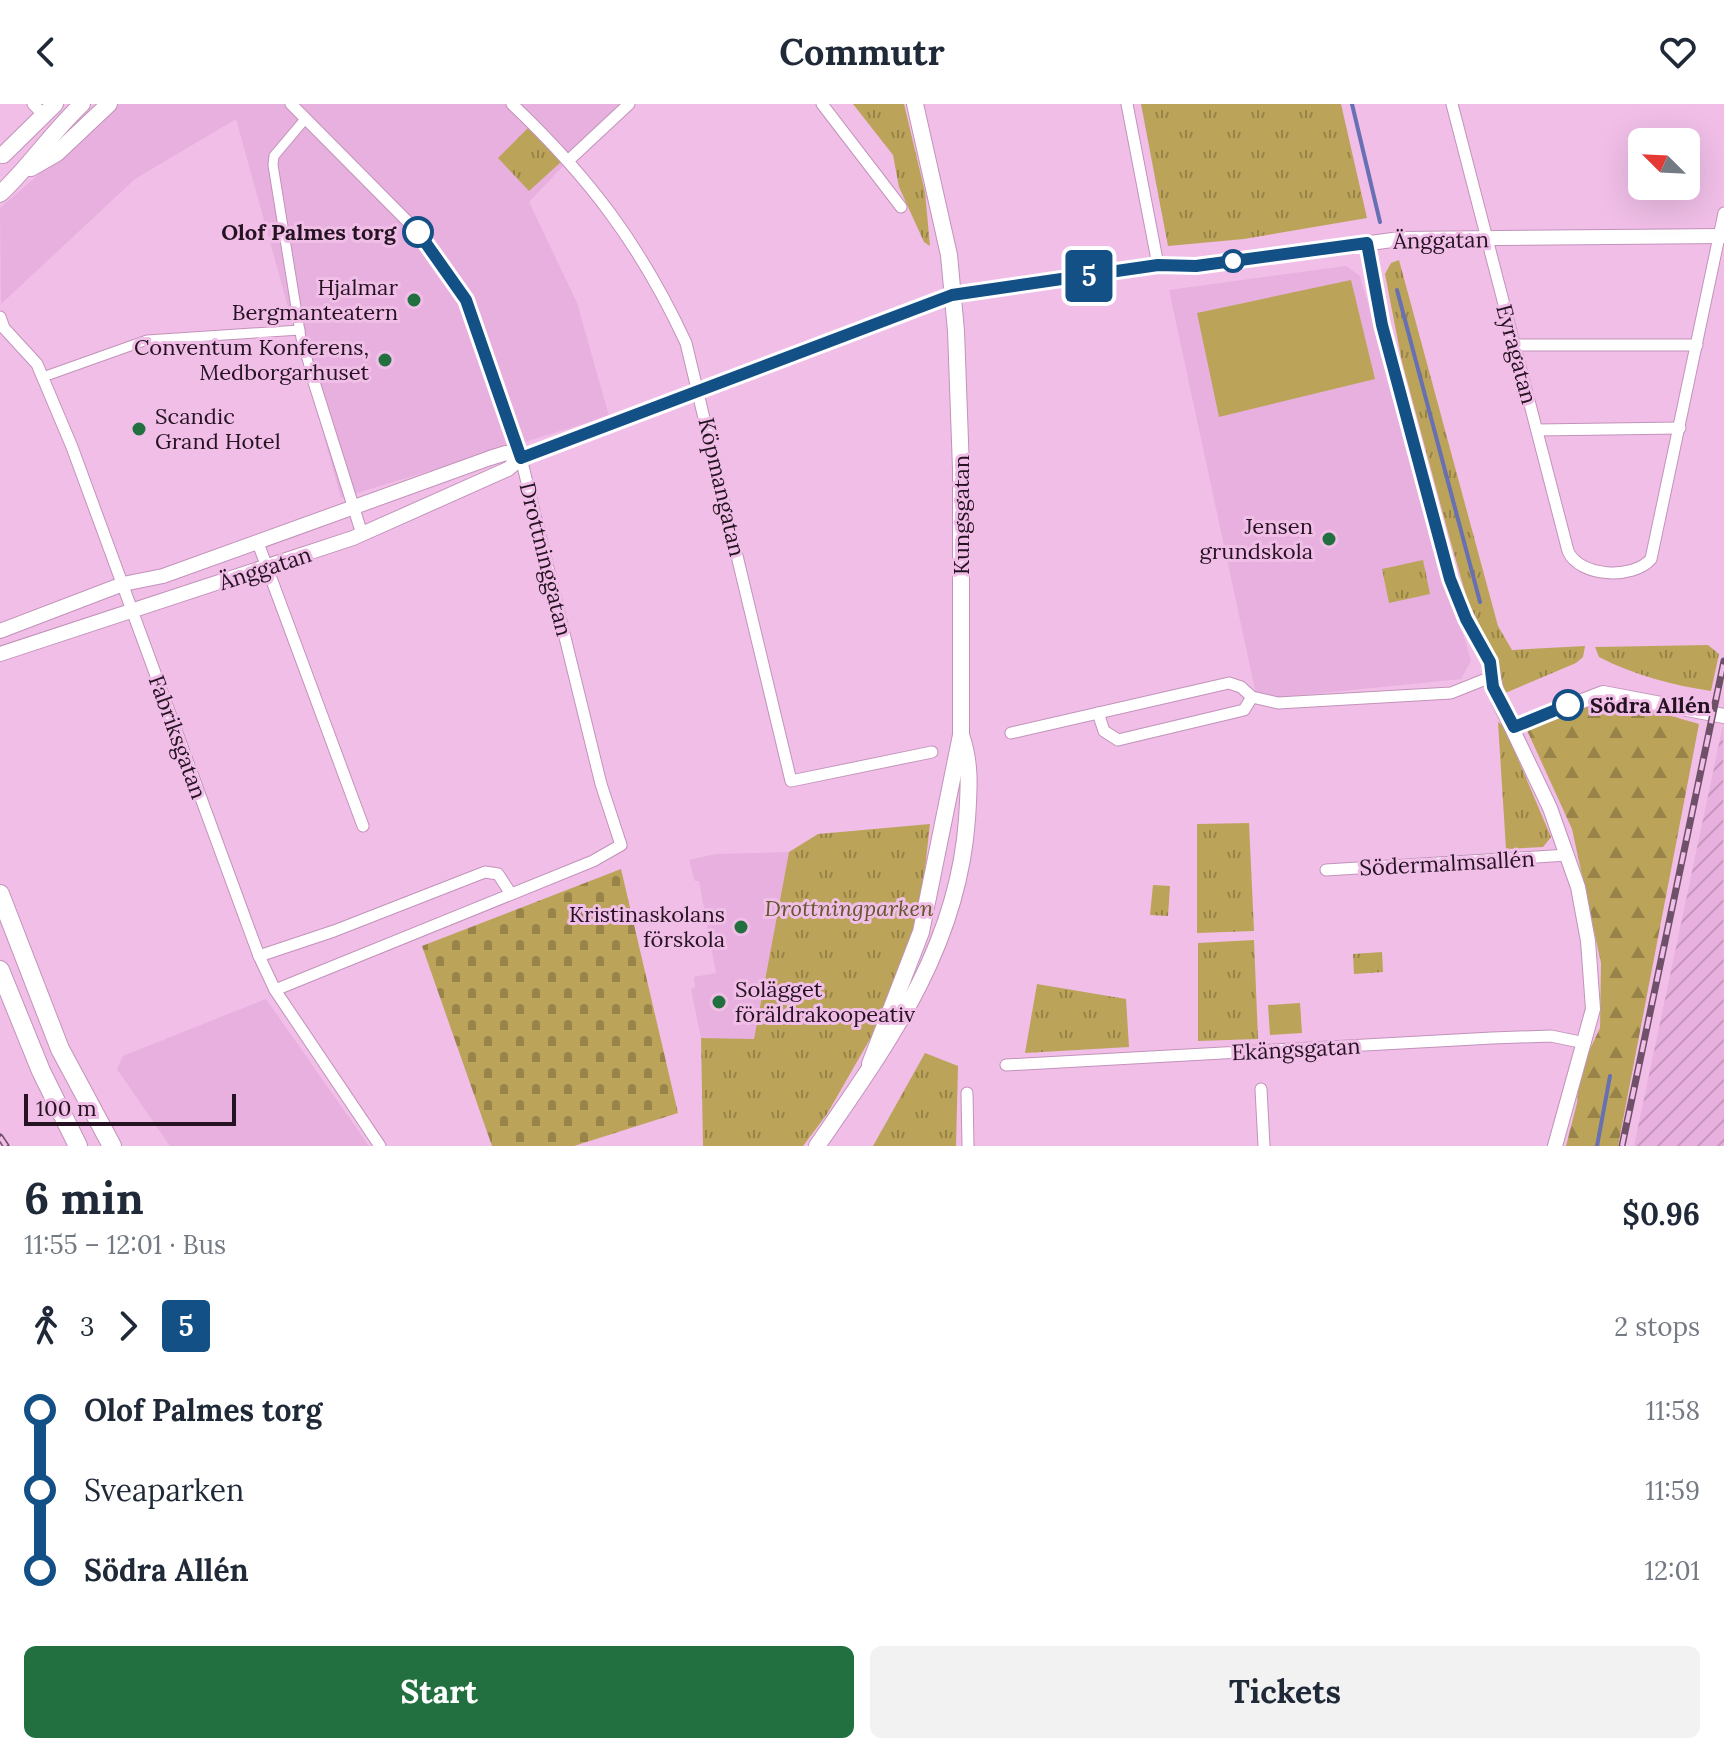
<!DOCTYPE html>
<meta charset="utf-8">
<style>
body{margin:0;font-family:Lora,serif;background:#f2f2f3;color:#1f2937;height:100vh;display:flex;flex-direction:column;font-size:30px;white-space:nowrap}
*{box-sizing:border-box;margin:0}
p{font-size:26px;color:#747a83}
.icon{flex:none;width:44px;height:44px;fill:none;stroke:currentColor;stroke-width:2;stroke-linecap:round;stroke-linejoin:round}
.map{position:relative;height:1042px;overflow:hidden}
.side{display:flex;flex-direction:column;background:#fff;flex:1}
.side>*{flex:none}
.badge{padding:0 16px;border-radius:6px;font-size:28px;line-height:52px}
.needle{width:52px;rotate:294deg}
.buttons{position:absolute;left:1628px;top:24px;display:grid;gap:16px}
.buttons a{display:grid;place-items:center;width:72px;height:72px;border-radius:12px;background:#fff;box-shadow:0 8px 32px #0002;font-size:40px}
.scale{position:absolute;left:24px;bottom:20px;width:212px;box-sizing:border-box;padding-left:8px;border:4px solid #251322;border-top:0;font-size:22px;line-height:28px;white-space:nowrap;color:#251322;-webkit-text-stroke:6px #f0bee7;paint-order:stroke}
.map>.badge{position:absolute;translate:-50% -50%;box-shadow:0 0 0 4px #fff}
.legs{display:flex;align-items:center;gap:12px;height:88px;padding:0 24px;font-size:26px}
.legs p{margin-inline-start:auto}
.overview{display:flex;align-items:center;justify-content:space-between;height:136px;padding:0 24px}
h1{font-size:44px;font-weight:800;line-height:60px}
.action{display:flex;gap:16px;margin-top:auto;padding:16px 24px}
.action a{flex:1;height:92px;border-radius:12px;background:#22703f;color:#fff;font-size:32px;font-weight:800;line-height:92px;text-align:center}
.action a+a{background:#f2f2f3;color:#1f2937}
ul{padding:0 24px;list-style:none}
li{display:flex;align-items:center;gap:28px;height:80px;font-size:30px}
li i{display:grid;place-items:center;width:12px;height:100%;margin:0 10px;background:currentColor}
li i::after{content:'';width:20px;height:20px;margin:-10px;border:6px solid;border-radius:50%;background:#fff}
li p{margin-inline-start:auto}
li:first-child i{background:linear-gradient(#0000 50%,currentColor 0)}
li:last-child i{background:linear-gradient(currentColor 50%,#0000 0)}
header{display:flex;justify-content:space-between;align-items:center;height:104px;padding:0 24px;background:#fff;font-size:36px;font-weight:800}
.map>svg:first-child{display:block}
</style>
<header><svg class="icon" aria-label="back" viewBox="0 0 24 24"><path d="M15 5l-7 7 7 7"/></svg>Commutr<svg class="icon" aria-label="heart" viewBox="0 0 24 24"><path d="M12 20l-8-8c-3-5 5-10 8-4 3-6 11-1 8 4z"/></svg></header>
<div class="map">
<svg width="1724" height="1042" viewBox="0 0 1724 1042">
<defs>
<pattern id="industrial-furrows" width="10" height="10" patternUnits="userSpaceOnUse" patternTransform="scale(2)"><rect width="10" height="10" fill="#e7b0de"/><path d="M-1 1l2-2M0 10L10 0M9 11l2-2" fill="none" stroke="#c696be"/></pattern>
<pattern id="grass-tufts" width="24" height="20" patternUnits="userSpaceOnUse" patternTransform="scale(2)"><rect width="24" height="20" fill="#bba459"/><path d="M3 7l-1-3M5 7V3M7 7l1-3M15 17l-1-3M17 17v-4M19 17l1-3" fill="none" stroke="#988449"/></pattern>
<pattern id="forest-firs" width="22" height="20" patternUnits="userSpaceOnUse" patternTransform="scale(2)"><rect width="22" height="20" fill="#bba459"/><path d="M5 1l3.5 6h-7zM16 11l3.5 6h-7z" fill="#988449"/></pattern>
<pattern id="cemetery-stones" width="16" height="16" patternUnits="userSpaceOnUse" patternTransform="scale(2)"><rect width="16" height="16" fill="#bba459"/><path d="M2 7V4a2 2 0 0 1 4 0v3zM10 15v-3a2 2 0 0 1 4 0v3z" fill="#988449"/></pattern>
</defs>
<rect width="100%" height="100%" fill="#f0bee7"/>
<g fill="#e7b0de">
<polygon points="119,0 622,0 529,98 577,199 609,312 341,394 236,15 135,75 1,200 0,104"/>
<polygon points="1346,162 1360,172 1471,557 1461,575 1272,594 1256,590 1169,186"/>
<polygon points="789,748 754,936 701,934 691,885 695,883 694,873 716,869 699,777 695,777 689,756 716,750"/>
<polygon points="266,895 287,925 369,1042 170,1042 117,965 123,952"/>
</g>
<polygon fill="url(#industrial-furrows)" points="1723,621 1724,1042 1634,1042"/>
<g fill="url(#grass-tufts)">
<polygon points="853,0 904,0 925,88 930,142 924,138 899,83 893,51"/>
<polygon points="1141,0 1341,0 1367,114 1244,135 1168,142"/>
<polygon points="528,24 561,58 529,87 498,54"/>
<polygon points="1399,156 1498,522 1512,546 1585,542 1583,553 1576,559 1503,590 1492,547 1467,495 1449,432 1402,258 1385,170 1391,159"/>
<polygon points="1423,456 1430,490 1389,499 1382,465"/>
<path d="M1708 541 1719 550 1711 587C1671 581 1634 571 1599 553L1595 543Z"/>
<polygon points="1498,618 1504,622 1551,733 1543,743 1506,745"/>
<polygon points="1249,719 1254,827 1197,829 1197,720"/>
<polygon points="930,720 919,818 878,921 827,1010 803,1042 703,1042 701,934 754,935 789,748 818,730"/>
<polygon points="1153,781 1170,782 1168,812 1150,811"/>
<polygon points="1254,836 1258,935 1198,937 1198,839"/>
<polygon points="1382,848 1383,868 1354,870 1353,850"/>
<polygon points="1037,880 1126,895 1129,943 1025,949"/>
<polygon points="925,949 958,962 956,1042 873,1042"/>
</g>
<polygon fill="url(#forest-firs)" points="1586,601 1647,605 1699,620 1618,1042 1566,1042 1577,999 1580,966 1600,924 1601,859 1572,725 1526,624"/>
<polygon fill="url(#cemetery-stones)" points="621,765 678,1009 574,1042 492,1042 422,842"/>
<g fill="#bba459">
<polygon points="1351,176 1375,275 1219,313 1197,209"/>
<polygon points="1300,899 1302,929 1270,931 1268,901"/>
</g>
<g fill="none" stroke-linecap="round" stroke-linejoin="round">
<g stroke="#6670b3" stroke-width="4">
<polyline points="1352,0 1380,118"/>
<polyline points="1397,186 1480,498"/>
<polyline points="1597,1042 1610,972"/>
</g>
<defs>
<g id="pedestrian">
<polyline points="306,14 274,52 273,61 301,234 313,275"/>
<polyline points="43,273 147,236 300,226"/>
</g>
<g id="minor">
<polyline points="33,0 44,11"/>
<path d="M512 0C590 74 641 142 686 239L791 677 932 648"/>
<polyline points="822,0 901,103"/>
<polyline points="1127,0 1158,161"/>
<path d="M1452 0 1568 447C1579 473 1633 476 1651 455L1724 109"/>
<polyline points="569,56 629,0"/>
<polyline points="0,213 4,224 37,260 72,343 259,852 275,886 380,1042"/>
<polyline points="1515,241 1697,241"/>
<polyline points="313,275 362,430"/>
<polyline points="1537,326 1680,324"/>
<polyline points="258,439 363,722"/>
<polyline points="1098,609 1104,627 1118,636 1244,606 1252,593"/>
<polyline points="1011,629 1229,579 1241,583 1252,593 1278,599 1451,589 1491,573"/>
<polyline points="1326,766 1568,751"/>
<polyline points="259,852 334,827 485,768 498,770 511,790"/>
<polyline points="275,886 593,757 621,741 601,680 521,354 466,196 418,128 291,0"/>
<polyline points="1006,961 1492,934 1551,932 1585,939"/>
<polyline points="1261,985 1264,1042"/>
<polyline points="967,989 968,1042"/>
</g>
<g id="tertiary">
<polyline points="1367,139 1382,221 1450,475 1466,515 1490,558 1499,597 1550,704 1578,783 1588,837 1593,905 1555,1042"/>
<polyline points="0,527 123,480 163,472 490,354 506,349 521,354"/>
<polyline points="0,550 353,434 508,365 521,354 952,191 1158,161 1196,162 1400,135 1724,132"/>
<polyline points="1514,623 1603,589 1724,612"/>
</g>
<g id="secondary">
<polyline points="3,51 55,0"/>
<polyline points="31,64 57,49 109,0"/>
<path d="M0 90C30 62 52 28 82 0"/>
<polyline points="870,960 921,828 961,631 961,365 956,227 949,151 915,0"/>
<path d="M817 1042C888 939 958 844 967 715 969 685 971 659 961 631"/>
</g>
<g id="primary">
<polyline points="0,790 60,945 112,1042"/>
<polyline points="0,866 41,967 78,1042"/>
</g>
</defs>
<use href="#pedestrian" stroke="#c293ba" stroke-width="11"/>
<use href="#minor" stroke="#c293ba" stroke-width="13"/>
<use href="#tertiary" stroke="#c293ba" stroke-width="16"/>
<use href="#secondary" stroke="#c293ba" stroke-width="18"/>
<use href="#primary" stroke="#c293ba" stroke-width="20"/>
<use href="#pedestrian" stroke="#fff" stroke-width="9"/>
<use href="#minor" stroke="#fff" stroke-width="11"/>
<use href="#tertiary" stroke="#fff" stroke-width="14"/>
<use href="#secondary" stroke="#fff" stroke-width="16"/>
<use href="#primary" stroke="#fff" stroke-width="18"/>
<defs>
<g id="rail">
<polyline points="0,1033 6,1042"/>
<polyline points="1622,1042 1724,557"/>
</g>
</defs>
<use href="#rail" stroke="#6e5069" stroke-width="7"/>
<use href="#rail" stroke="#f0bee7" stroke-width="4" stroke-dasharray="12" stroke-linecap="butt"/>
</g>
<g fill="none" stroke-linecap="round" stroke-linejoin="round">
<defs>
<polyline id="line-1" points="418,128 466,196 521,354 952,191 1158,161 1196,162 1367,139 1382,221 1450,475 1466,515 1490,558 1493,583 1514,623 1568,601"/>
</defs>
<use href="#line-1" stroke="#fff" stroke-width="18"/>
<use href="#line-1" stroke="#135086" stroke-width="12"/>
</g>
<g fill="#fff" stroke="#135086" stroke-width="4">
<circle cx="418" cy="128" r="14"/>
<circle cx="1233" cy="157" r="10"/>
<circle cx="1568" cy="601" r="14"/>
</g>
<g fill="#22703f" stroke="#f0bee7" stroke-width="3">
<circle cx="414" cy="196" r="8"/>
<circle cx="385" cy="256" r="8"/>
<circle cx="139" cy="325" r="8"/>
<circle cx="1329" cy="435" r="8"/>
<circle cx="741" cy="823" r="8"/>
<circle cx="719" cy="898" r="8"/>
</g>
<g text-anchor="middle" stroke-width="6" stroke-linejoin="round" paint-order="stroke">
<g font-size="22" font-weight="bold" fill="#251322" stroke="#f0bee7" text-anchor="end">
<text x="396" y="136">Olof Palmes torg</text>
<text x="1590" y="609" text-anchor="start">Södra Allén</text>
</g>
<g font-size="22" fill="#251322" stroke="#f0bee7">
<text transform="translate(1441 136) rotate(-1)" y="8">Änggatan</text>
<text transform="translate(1517 250) rotate(75)" y="8">Eyragatan</text>
<text transform="translate(722 383) rotate(77)" y="8">Köpmangatan</text>
<text transform="translate(961 411) rotate(-90)" y="8">Kungsgatan</text>
<text transform="translate(546 455) rotate(76)" y="8">Drottninggatan</text>
<text transform="translate(265 464) rotate(-18)" y="8">Änggatan</text>
<text transform="translate(178 633) rotate(70)" y="8">Fabriksgatan</text>
<text transform="translate(1447 759) rotate(-3)" y="8">Södermalmsallén</text>
<text transform="translate(1296 945) rotate(-3)" y="8">Ekängsgatan</text>
</g>
<g font-size="22" fill="#251322" stroke="#f0bee7" text-anchor="end">
<text x="398" y="191">Hjalmar<tspan x="398" dy="25">Bergmanteatern</tspan></text>
<text x="369" y="251">Conventum Konferens,<tspan x="369" dy="25">Medborgarhuset</tspan></text>
<text x="155" y="320" text-anchor="start">Scandic<tspan x="155" dy="25">Grand Hotel</tspan></text>
<text x="1313" y="430">Jensen<tspan x="1313" dy="25">grundskola</tspan></text>
<text x="725" y="818">Kristinaskolans<tspan x="725" dy="25">förskola</tspan></text>
<text x="735" y="893" text-anchor="start">Solägget<tspan x="735" dy="25">föräldrakoopeativ</tspan></text>
</g>
<g font-size="22" font-style="italic" fill="#64572a" stroke="#f0bee7">
<text x="849" y="812">Drottningparken</text>
</g>
</g>
</svg>
<div class="buttons">
<a><svg class="needle" viewBox="-14 -14 28 28"><path d="M0-13l5 13h-10z" fill="#e53935"/><path d="M0 13l5-13h-10z" fill="#747a83"/></svg></a>
</div>
<div class="scale">100 m</div>
<b class="badge" style="left:1089px;top:172px;background:#135086;color:#fff">5</b>
</div>
<section class="side">
<div class="overview"><div><h1>6 min</h1><p>11:55 – 12:01 · Bus</p></div><b>$0.96</b></div>
<div class="legs"><svg class="icon" aria-label="walk" viewBox="0 0 24 24"><circle cx="13" cy="4" r="2"/><path d="M13 8l-2 6 4 7M11 14l-3 7M7 12l3-4h3l4 4"/></svg>3<svg class="icon" aria-label="forward" viewBox="0 0 24 24"><path d="M9 5l7 7-7 7"/></svg><b class="badge" style="background:#135086;color:#fff">5</b><p>2 stops</p></div>
<ul>
<li><i style="color:#135086"></i><b>Olof Palmes torg</b><p>11:58</p></li>
<li><i style="color:#135086"></i><span>Sveaparken</span><p>11:59</p></li>
<li><i style="color:#135086"></i><b>Södra Allén</b><p>12:01</p></li>
</ul>
<div class="action"><a>Start</a><a>Tickets</a></div>
</section>
